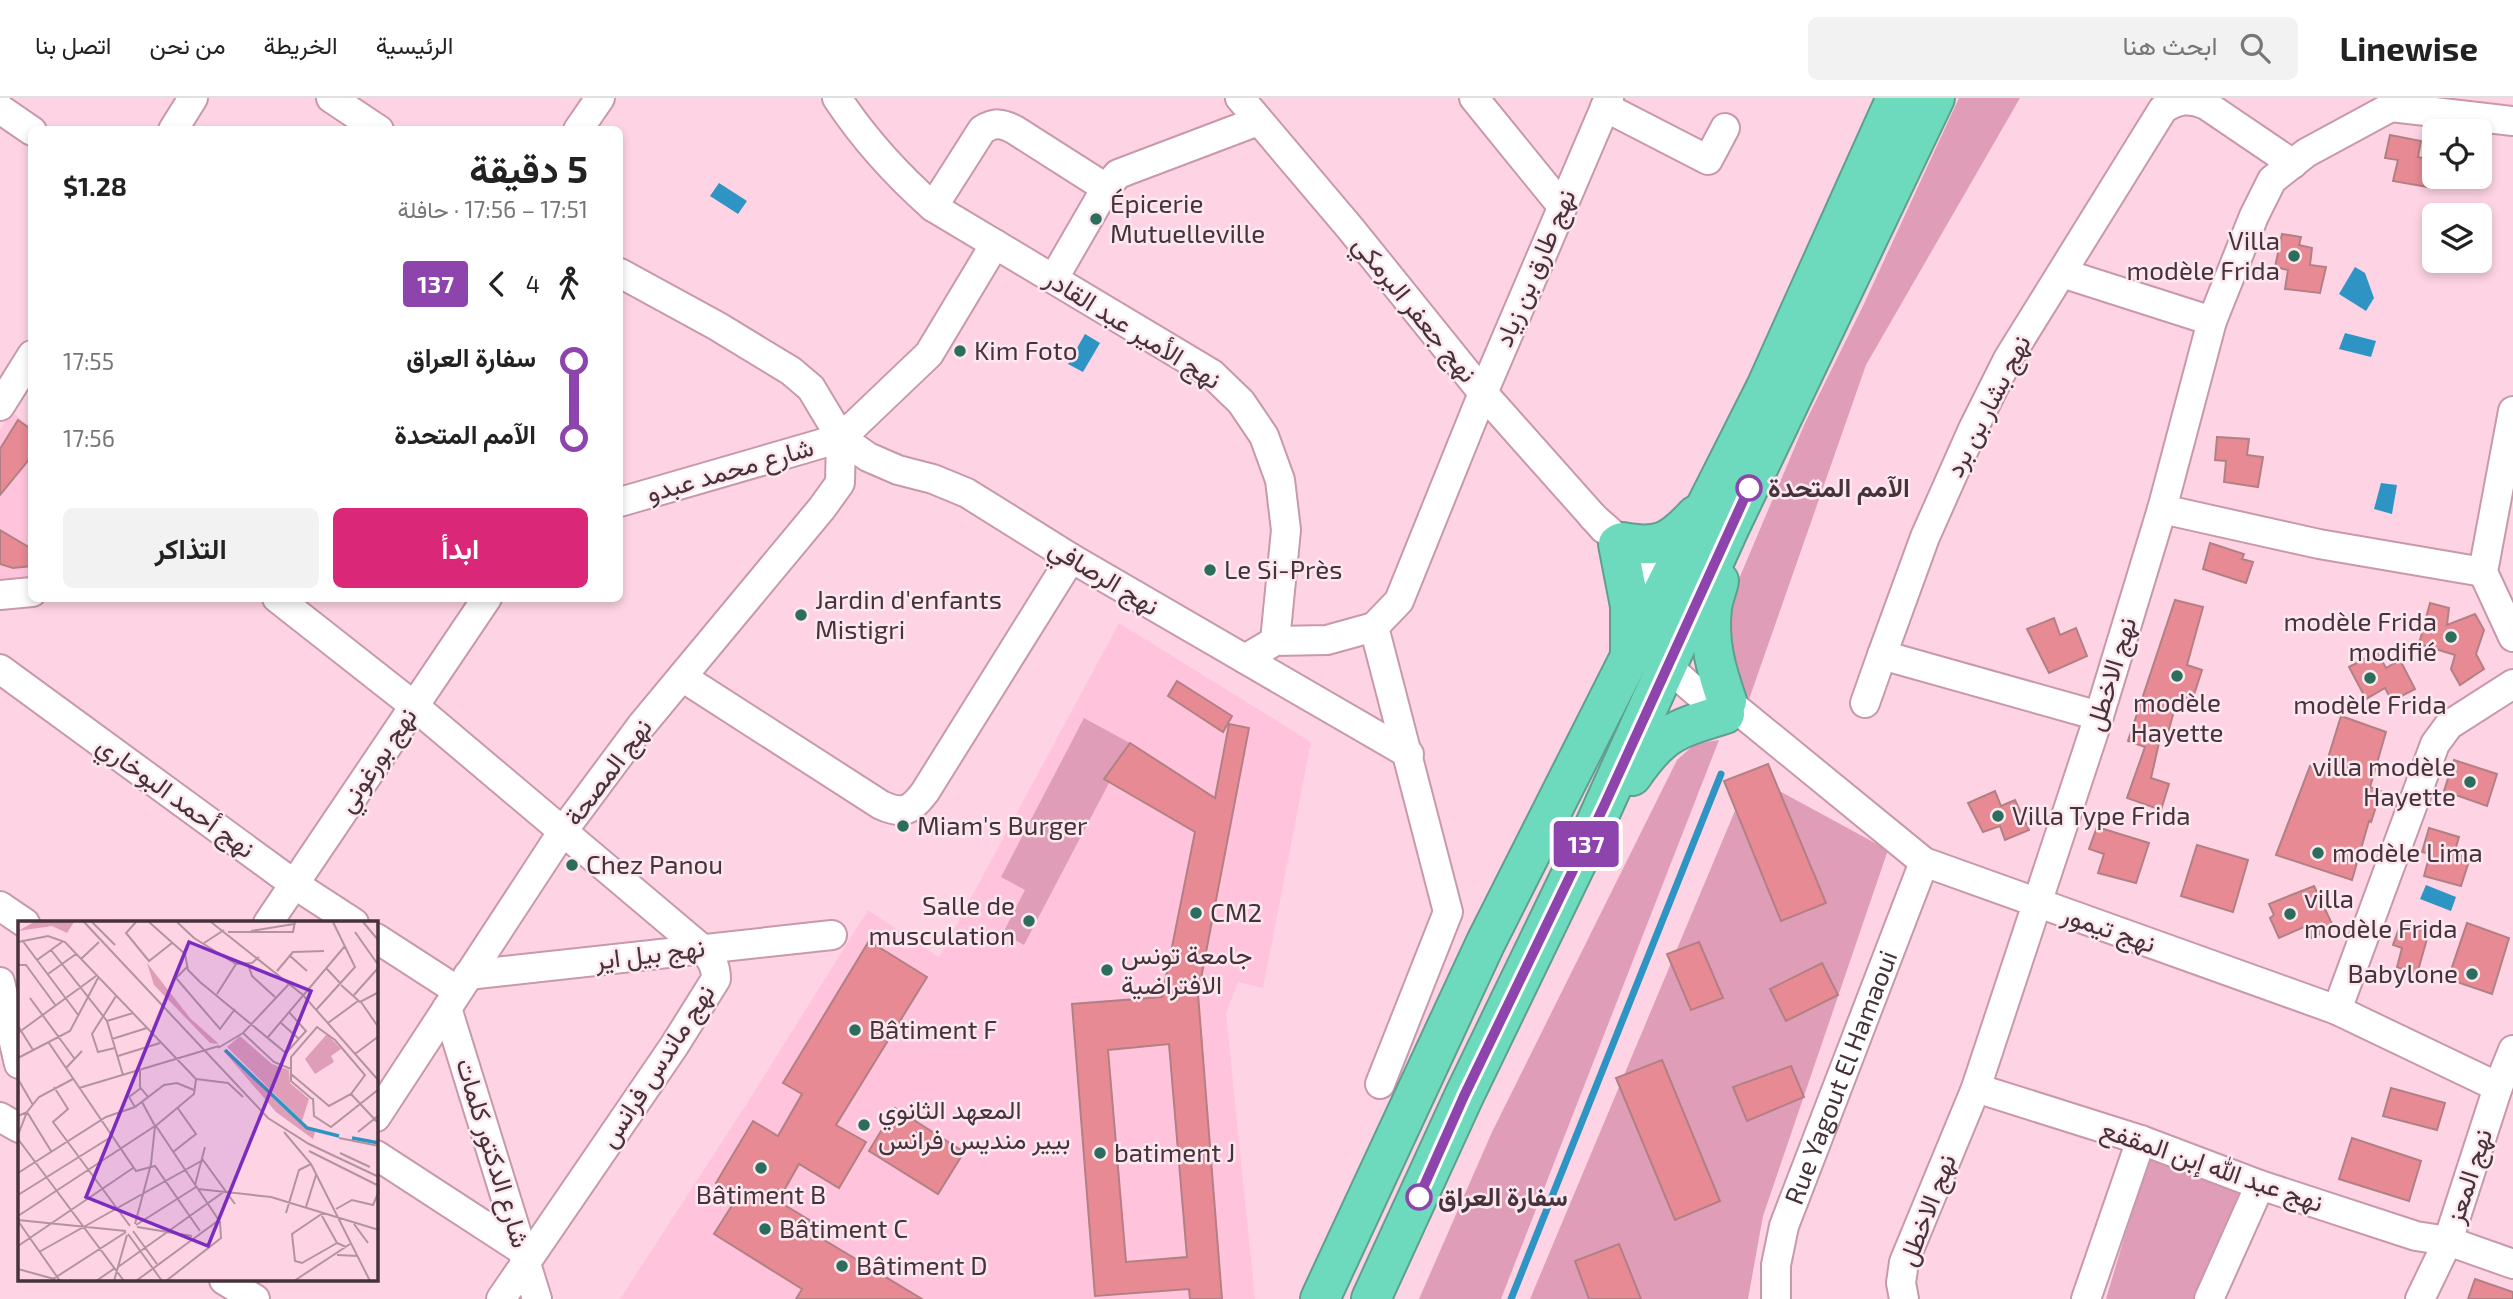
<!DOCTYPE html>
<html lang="ar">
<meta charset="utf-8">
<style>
body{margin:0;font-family:"Exo 2",Vazirmatn,sans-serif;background:#f2f2f2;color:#222;direction:rtl;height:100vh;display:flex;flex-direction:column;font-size:26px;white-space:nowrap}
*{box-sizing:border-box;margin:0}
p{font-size:23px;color:#767676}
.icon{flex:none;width:38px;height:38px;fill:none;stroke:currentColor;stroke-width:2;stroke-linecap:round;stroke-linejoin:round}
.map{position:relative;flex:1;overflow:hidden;direction:ltr}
.sheet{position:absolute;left:28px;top:28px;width:595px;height:476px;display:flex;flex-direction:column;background:#fff;border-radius:10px;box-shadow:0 4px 10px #0003;direction:rtl}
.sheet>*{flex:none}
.badge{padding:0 14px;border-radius:5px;font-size:24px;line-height:46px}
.fabs{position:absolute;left:2422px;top:21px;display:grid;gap:14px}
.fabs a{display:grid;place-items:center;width:70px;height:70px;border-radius:10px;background:#fff;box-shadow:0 4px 10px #0003;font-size:35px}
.map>.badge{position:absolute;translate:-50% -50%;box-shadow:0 0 0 4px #fff}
.legs{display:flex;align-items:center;gap:10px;height:77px;padding:0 35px;font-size:23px}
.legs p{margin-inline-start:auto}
.summary{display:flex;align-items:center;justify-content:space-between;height:119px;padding:0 35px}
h1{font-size:38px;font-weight:700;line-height:52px}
.button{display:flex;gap:14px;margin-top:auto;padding:14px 35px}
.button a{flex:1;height:80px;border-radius:10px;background:#db2777;color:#fff;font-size:28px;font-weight:700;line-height:80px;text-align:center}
.button a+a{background:#f2f2f2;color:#222}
ul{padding:0 35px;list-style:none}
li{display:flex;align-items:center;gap:24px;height:77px;font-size:26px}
li i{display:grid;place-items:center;width:10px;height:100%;margin:0 9px;background:currentColor}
li i::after{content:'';width:18px;height:18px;margin:-9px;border:5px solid;border-radius:50%;background:#fff}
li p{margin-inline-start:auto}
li:first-child i{background:linear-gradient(#0000 50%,currentColor 0)}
li:last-child i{background:linear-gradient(currentColor 50%,#0000 0)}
header{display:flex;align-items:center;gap:42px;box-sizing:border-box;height:98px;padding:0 35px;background:#fff;border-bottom:2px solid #e0e0e0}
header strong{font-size:33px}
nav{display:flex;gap:38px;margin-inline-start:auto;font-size:24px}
.search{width:490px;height:63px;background:#f2f2f2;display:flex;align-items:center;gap:18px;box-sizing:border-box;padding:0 24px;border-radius:10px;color:#767676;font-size:26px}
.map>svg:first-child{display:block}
</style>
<header>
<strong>Linewise</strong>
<div class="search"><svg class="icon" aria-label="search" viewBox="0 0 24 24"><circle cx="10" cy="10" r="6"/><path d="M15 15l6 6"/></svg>ابحث هنا</div>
<nav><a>الرئيسية</a><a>الخريطة</a><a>من نحن</a><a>اتصل بنا</a></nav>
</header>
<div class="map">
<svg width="2513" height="1201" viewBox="0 0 2513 1201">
<rect width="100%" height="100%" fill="#fed4e4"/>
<g fill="#ffc4db">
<polygon points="12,314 31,329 31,483 0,486 0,332"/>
<polygon points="1119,525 1311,644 1263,890 1238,884 1226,915 1255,1201 620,1201 749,1002 868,812 939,859"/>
</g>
<g fill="#df9db8">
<polygon points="1959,0 2020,0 1866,267 1747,607 1722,521 1805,325 1863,208"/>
<polygon points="1084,620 1130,645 1024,847 1003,835 1025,792 1001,779"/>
<polygon points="1719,642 1501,1201 1419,1201 1492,1034 1677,662 1695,646"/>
<polygon points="1750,677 1888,752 1763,1118 1748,1201 1530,1201"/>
<polygon points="2149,1056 2248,1090 2199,1201 2106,1201"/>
</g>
<g fill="#2d94c4">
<polygon points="719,85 747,103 738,116 710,98"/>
<polygon points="2355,169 2365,175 2374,200 2366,213 2339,196"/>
<polygon points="2345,235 2376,243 2371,259 2339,251"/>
<polygon points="1085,236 1100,245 1083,274 1068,266"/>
<polygon points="2381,385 2397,387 2392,416 2374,411"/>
<polygon points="2426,787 2456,799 2451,813 2420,801"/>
</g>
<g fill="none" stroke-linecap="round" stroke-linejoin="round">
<polyline stroke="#2d94c4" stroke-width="7" points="1511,1201 1721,676"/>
</g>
<g fill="#e88a94" stroke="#b28084" stroke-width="2" fill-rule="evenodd">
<polygon points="2390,37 2421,43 2418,59 2433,62 2428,89 2393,83 2398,62 2385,60"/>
<polygon points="2282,136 2301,139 2299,147 2312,150 2310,167 2326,169 2320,195 2285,191 2288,172 2275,169"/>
<polygon points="18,322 32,332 32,358 0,397 0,351"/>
<polygon points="2217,339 2249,341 2247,357 2263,359 2258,389 2224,384 2226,363 2215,362"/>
<polygon points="0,432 32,451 32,468 13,470 0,466"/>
<polygon points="2210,445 2244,456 2242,461 2253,464 2246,485 2203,471"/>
<polygon points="2175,502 2203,509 2187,567 2202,572 2192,603 2178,599 2167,638 2161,636 2151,680 2169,686 2161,712 2127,700 2145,649 2128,643"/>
<polygon points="2430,505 2449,510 2447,527 2475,516 2484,532 2476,556 2484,571 2460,587 2451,571 2455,557 2419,546"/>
<polygon points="2054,520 2060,537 2076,530 2087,558 2049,575 2027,531"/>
<polygon points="2377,554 2386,570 2400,562 2415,591 2392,603 2385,590 2366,601 2349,569"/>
<polygon points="1177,583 1232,618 1223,634 1168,598"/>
<polygon points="2341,618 2386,634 2370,689 2381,693 2371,724 2369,723 2352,782 2276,757 2310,668 2324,673"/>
<path d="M1229 626 1249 630 1198 896 1222 1201H1190L1189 1191 1095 1198 1072 906 1162 899 1195 734 1104 681 1130 645 1215 700ZM1169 946 1187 1159 1126 1164 1108 952Z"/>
<polygon points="2454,662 2497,676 2487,708 2444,693"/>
<polygon points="1768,666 1826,805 1781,823 1724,683"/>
<polygon points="1995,693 2001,708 2015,702 2029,732 2005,742 2000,728 1983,734 1968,705"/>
<polygon points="2097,729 2149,745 2136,785 2098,775 2104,756 2089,751"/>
<polygon points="2429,730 2459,739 2454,756 2470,760 2461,788 2424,778 2430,756 2422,754"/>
<polygon points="2197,747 2248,762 2233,814 2181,798"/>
<polygon points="2314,788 2334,830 2311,840 2306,828 2279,840 2270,820 2274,817 2269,806"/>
<polygon points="2401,825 2429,834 2417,876 2397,869 2402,850 2393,847"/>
<polygon points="2467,825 2509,840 2492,896 2448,881"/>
<polygon points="869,843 927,879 836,1027 866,1044 839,1090 799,1066 778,1103 816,1126 811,1134 922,1201 796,1201 802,1191 714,1136 738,1098 716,1085 753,1023 778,1038 802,996 783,985"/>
<polygon points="1699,844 1723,900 1691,912 1667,856"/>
<polygon points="1822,865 1838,897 1786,923 1770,891"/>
<polygon points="1662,962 1720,1103 1675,1122 1616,980"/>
<polygon points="1791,968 1804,999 1747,1023 1733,989"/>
<polygon points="2391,990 2445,1005 2437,1032 2383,1018"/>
<polygon points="895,1010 964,1054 938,1096 869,1053"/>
<polygon points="2352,1040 2421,1063 2409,1103 2339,1081"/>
<polygon points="1619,1146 1641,1201 1589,1201 1575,1163"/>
<polygon points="2475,1181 2513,1194 2513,1201 2468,1201"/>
</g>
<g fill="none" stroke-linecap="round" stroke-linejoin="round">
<defs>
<g id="minor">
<polyline points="331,0 379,32"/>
<path d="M837 0C864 41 897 77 933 109L1212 276 1241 304 1264 338 1280 382 1286 432 1275 543"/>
<polyline points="1240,0 1350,130 1483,295 1604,431"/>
<polyline points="1474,0 1561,107"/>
<polyline points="1605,9 1708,62 1725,30"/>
<polyline points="2391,9 2513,23"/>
<polyline points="0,11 32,33"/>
<polyline points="173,32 193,0"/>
<polyline points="578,32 600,0"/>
<path d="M933 109 982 32C995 24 1002 25 1015 32L1106 90"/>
<polyline points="620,175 717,228 791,273 811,290 841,340 868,359 898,372 933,381 967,395 1071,460 1245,561 1275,543 1327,542 1374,529"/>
<polyline points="2062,175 2212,223"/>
<polyline points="1054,180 1106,90 1118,76 1258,23"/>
<polyline points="0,308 32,257"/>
<polyline points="2513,313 2483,474 2513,539"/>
<polyline points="620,404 841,340 929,256 995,146"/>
<polyline points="2162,411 2319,446 2483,474"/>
<path d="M1593 419C1624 445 1651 472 1669 509"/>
<polyline points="0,497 32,494"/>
<path d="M277 500 413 607 701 850C711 860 716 867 716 881L674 948 501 1201"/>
<polyline points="1374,529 1399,503 1483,295 1609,0"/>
<polyline points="1374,529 1448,814 1380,986"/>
<path d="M1659 550C1662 555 1664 561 1668 566 1675 577 1718 614 1730 617"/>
<polyline points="1245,561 1409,656"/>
<polyline points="0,571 294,786 354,825"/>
<path d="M682 579 881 707C903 717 911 713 925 694L1071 460"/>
<polyline points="1717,589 1727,603 1924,764 2337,912 2498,989"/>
<polyline points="1865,605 1882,557"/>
<path d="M2099 618 1882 557 1925 439 1973 331 2008 261 2163 11C2179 1 2189 0 2206 7L2293 66"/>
<polyline points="0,808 25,825"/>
<polyline points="268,825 487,500"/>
<polyline points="376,840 458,893"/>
<polyline points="468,877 832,837"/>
<polyline points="0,884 19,966"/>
<polyline points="447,910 537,1201"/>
<polyline points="2337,912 2435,646 2449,627 2513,586"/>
<polyline points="1976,990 2141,1042 2260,1087 2416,1138 2448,1143 2513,1166"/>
<polyline points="0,1019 19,1030"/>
<polyline points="376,1019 563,733 641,628 822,410 840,385 841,340"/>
<polyline points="376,1057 522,1152"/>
<polyline points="224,1182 255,1201"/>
<path id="s1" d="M1776 1201V1167L1784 1128 1924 764"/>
<polyline points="1904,1201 1901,1185 1904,1164 1976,990 2099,618 2162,411 2212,223 2254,118 2272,82 2306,55 2391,9 2393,0"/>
<polyline points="2086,1201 2141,1042"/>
<polyline points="2209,1201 2260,1087"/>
<polyline points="2420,1201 2448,1143 2498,989 2513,952"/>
</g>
<g id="highway">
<path d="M1622 444C1659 451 1671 444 1696 417"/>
<polyline points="1618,446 1630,508 1630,555"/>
<path d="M1719 483C1717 492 1713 501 1712 510 1708 543 1716 572 1727 603"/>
<path d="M1632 678C1662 634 1676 631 1725 616"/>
<polyline points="1320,1201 1486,844 1766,289 1896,0"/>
<polyline points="1371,1201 1464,998 1593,731 1729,431 1935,0"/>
</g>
</defs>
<use href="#minor" stroke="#c898ab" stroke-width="32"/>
<use href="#highway" stroke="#609f8f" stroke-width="42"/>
<use href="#minor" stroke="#fff" stroke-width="28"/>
<use href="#highway" stroke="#6edabd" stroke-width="38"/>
</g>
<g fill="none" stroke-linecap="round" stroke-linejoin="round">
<defs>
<polyline id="line-1" points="1419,1099 1464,998 1604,708 1749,390"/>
</defs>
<use href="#line-1" stroke="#fff" stroke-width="16"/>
<use href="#line-1" stroke="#8e44ad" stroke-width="10"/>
</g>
<g fill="#2c6d5c" stroke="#fde8f0" stroke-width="2.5">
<circle cx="1096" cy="121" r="7"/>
<circle cx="2294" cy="158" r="7"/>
<circle cx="960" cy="253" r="7"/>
<circle cx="1210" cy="472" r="7"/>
<circle cx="801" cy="517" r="7"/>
<circle cx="2451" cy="539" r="7"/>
<circle cx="2177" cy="578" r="7"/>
<circle cx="2370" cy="580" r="7"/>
<circle cx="2470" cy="684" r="7"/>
<circle cx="1998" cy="718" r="7"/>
<circle cx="903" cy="728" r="7"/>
<circle cx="2318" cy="755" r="7"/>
<circle cx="572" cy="767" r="7"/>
<circle cx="1196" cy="815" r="7"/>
<circle cx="2290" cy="816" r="7"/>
<circle cx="1029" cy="823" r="7"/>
<circle cx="1107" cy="872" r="7"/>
<circle cx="2472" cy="876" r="7"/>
<circle cx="855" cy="932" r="7"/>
<circle cx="864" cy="1027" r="7"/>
<circle cx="1100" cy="1055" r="7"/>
<circle cx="761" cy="1070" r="7"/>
<circle cx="765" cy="1131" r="7"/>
<circle cx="842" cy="1168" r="7"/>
</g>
<g fill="#fff" stroke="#8e44ad" stroke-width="3.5">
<circle cx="1749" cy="390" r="12"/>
<circle cx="1419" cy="1099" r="12"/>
</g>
<g text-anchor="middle" stroke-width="5" stroke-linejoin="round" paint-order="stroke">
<g font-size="26" fill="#46323a" stroke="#fde8f0" text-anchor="start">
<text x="1110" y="115">Épicerie<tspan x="1110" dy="30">Mutuelleville</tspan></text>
<text x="2280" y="152" text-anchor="end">Villa<tspan x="2280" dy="30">modèle Frida</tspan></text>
<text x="974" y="262">Kim Foto</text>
<text x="1224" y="481">Le Si-Près</text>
<text x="815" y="511">Jardin d'enfants<tspan x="815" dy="30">Mistigri</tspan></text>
<text x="2437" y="533" text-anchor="end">modèle Frida<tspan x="2437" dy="30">modifié</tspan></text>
<text x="2177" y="614" text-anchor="middle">modèle<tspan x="2177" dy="30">Hayette</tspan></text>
<text x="2370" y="616" text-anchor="middle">modèle Frida</text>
<text x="2456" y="678" text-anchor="end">villa modèle<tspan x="2456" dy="30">Hayette</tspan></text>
<text x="2012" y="727">Villa Type Frida</text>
<text x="917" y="737">Miam's Burger</text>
<text x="2332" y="764">modèle Lima</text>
<text x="586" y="776">Chez Panou</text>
<text x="2304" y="810">villa<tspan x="2304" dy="30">modèle Frida</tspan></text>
<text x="1015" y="817" text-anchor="end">Salle de<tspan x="1015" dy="30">musculation</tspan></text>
<text x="1210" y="824">CM2</text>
<text x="1121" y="866">جامعة تونس<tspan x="1121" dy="30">الافتراضية</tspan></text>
<text x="2458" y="885" text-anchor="end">Babylone</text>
<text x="869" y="941">Bâtiment F</text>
<text x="878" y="1021">المعهد الثانوي<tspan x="878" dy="30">بيير منديس فرانس</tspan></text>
<text x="1114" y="1064">batiment J</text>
<text x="761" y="1106" text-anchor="middle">Bâtiment B</text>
<text x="779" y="1140">Bâtiment C</text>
<text x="856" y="1177">Bâtiment D</text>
</g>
<g font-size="26" fill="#46323a" stroke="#fde8f0">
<text transform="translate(1535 170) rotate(-67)" y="9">نهج طارق بن زياد</text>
<text transform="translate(1415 211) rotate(51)" y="9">نهج جعفر البرمكي</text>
<text transform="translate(1133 231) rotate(32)" y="9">نهج الأمير عبد القادر</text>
<text transform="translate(1988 308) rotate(-63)" y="9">نهج بشار بن برد</text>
<text transform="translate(730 372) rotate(-16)" y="9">شارع محمد عبدو</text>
<text transform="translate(1104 479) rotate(31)" y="9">نهج الرصافي</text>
<text transform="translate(2111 576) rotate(-73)" y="9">نهج الاخطل</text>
<text transform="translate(377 662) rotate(-56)" y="9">نهج بورغوني</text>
<text transform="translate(608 674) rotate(-53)" y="9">نهج المصحة</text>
<text transform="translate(176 699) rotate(36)" y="9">نهج أحمد البوخاري</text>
<text transform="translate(2109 831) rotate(19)" y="9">نهج تيمور</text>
<text transform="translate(650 856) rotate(-7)" y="9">نهج بيل اير</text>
<text transform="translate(657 968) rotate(-57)" y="9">نهج ماندس فرانس</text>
<text dy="9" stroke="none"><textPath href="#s1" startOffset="233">Rue Yagout El Hamaoui</textPath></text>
<text transform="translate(493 1055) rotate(73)" y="9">شارع الدكتور كلمات</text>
<text transform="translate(2212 1068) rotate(19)" y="9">نهج عبد الله إبن المقفع</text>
<text transform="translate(2469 1078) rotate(-72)" y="9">نهج المعز</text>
<text transform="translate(1927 1112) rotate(-69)" y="9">نهج الاخطل</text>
</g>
<g font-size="26" font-weight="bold" fill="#46323a" stroke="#fde8f0" text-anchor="start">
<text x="1768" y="399">الآمم المتحدة</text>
<text x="1438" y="1108">سفارة العراق</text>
</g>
</g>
<g transform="translate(18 823)">
<rect width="360" height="360" fill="#fed4e4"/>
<path d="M16 1H56L49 12 34 5 0 10ZM129 42 172 97 201 123 192 122 136 64ZM309 113 323 128 313 135 316 141 297 153 287 138ZM222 115 254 143 271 149 272 162 291 178 284 200 209 126ZM204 128 285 205 298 208 295 218 258 191Z" fill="#df9db8"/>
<path fill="none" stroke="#2d94c4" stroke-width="3.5" d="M207 129 289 207 321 215M334 217 361 222"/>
<path fill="none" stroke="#b493a0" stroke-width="2" d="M66 1 250 197 291 223 361 256M74 1 97 24M118 1 108 12 131 40 154 22M131 1 167 33 170 49 182 61 268 132 288 110 271 91M159 1 176 17 218 43 234 42 241 36M193 1 285 74 361 160M345 1 361 20M233 10 276 3M210 11H275L277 1M337 11 361 45M4 19 61 95M0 21 30 15 47 21 178 158M186 22 206 9M33 29 89 100 105 154M271 34 289 50M63 38 81 21M19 39 44 21M230 43 234 55 257 76M0 44H8L38 85M169 46 158 57 202 108 217 88M308 47 323 63M259 50 275 31 306 30M30 53 58 33M323 64 342 81 361 71M199 73 218 43M336 74 361 46M12 77 56 137M343 81 361 107M298 89 337 46 315 1M89 100 115 92M262 101 281 118M310 102 340 80M0 105 15 129M0 112 78 55M225 112 256 141 273 148M250 116 327 25M94 118 129 107M31 122 118 250 137 245 182 310M97 127 80 131 74 113 98 75M200 127 225 112 271 63M337 133 361 115M100 135 142 122M0 137 52 110 80 57M48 147 64 130M122 149V166L130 176M273 153 311 185 333 173 347 154 317 119 299 106 273 136V160L294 178M0 158 15 184M178 158 210 162 225 176M36 166 50 188 35 201 112 305M61 167 201 125M333 173 361 203M295 177 296 195 313 206 361 168M117 186 111 176 123 167M0 195 9 191 33 230M138 205 202 301 203 317 148 360M266 211 293 243 352 360M340 211 361 194M0 214 9 191 21 176 55 158M321 217 361 225M0 218 106 360M291 230 361 265M155 231 178 213 159 186M322 232 352 246M0 252 88 196 117 186 146 164 159 162 176 169M177 264 187 226M180 268 253 276 361 309M0 274 93 216M288 286 298 254M318 288 334 279 355 284 361 270M268 292 281 249 293 243M305 292 274 313 277 340 284 342 319 322M0 295 140 203 176 173 178 158M304 295 319 322 328 326M0 299 108 310M0 300 42 360M117 303 133 243 137 205 124 181M336 303 350 322M118 304 178 266M119 306 174 315M115 310 139 343M110 313 144 360M0 325 115 247M21 331 185 239 217 283M319 334 340 335M100 346 207 270M0 348 36 358M32 360 108 311M78 360 97 347M96 360 109 314M118 360 201 299M276 360 332 323"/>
<path fill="#7b2cbf" fill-opacity="0.15" stroke="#7b2cbf" stroke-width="3.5" d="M171 21 293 70 190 325 68 276Z"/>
<rect width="360" height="360" fill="none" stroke="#46323a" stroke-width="3.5"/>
</g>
</svg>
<div class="fabs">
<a><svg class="icon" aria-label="locate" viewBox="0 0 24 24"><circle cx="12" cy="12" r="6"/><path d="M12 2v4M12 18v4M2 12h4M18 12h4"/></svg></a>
<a><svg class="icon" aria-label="layers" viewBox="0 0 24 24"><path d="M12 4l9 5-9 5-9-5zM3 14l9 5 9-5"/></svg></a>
</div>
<b class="badge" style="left:1586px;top:746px;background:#8e44ad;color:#fff">137</b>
<section class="sheet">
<div class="summary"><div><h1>5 دقيقة</h1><p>17:51 – 17:56 · حافلة</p></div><b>$1.28</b></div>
<div class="legs"><svg class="icon" aria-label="walk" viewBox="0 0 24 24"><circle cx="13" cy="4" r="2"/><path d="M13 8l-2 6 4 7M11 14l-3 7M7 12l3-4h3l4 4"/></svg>4<svg class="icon" aria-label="back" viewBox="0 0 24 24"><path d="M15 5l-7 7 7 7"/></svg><b class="badge" style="background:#8e44ad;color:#fff">137</b></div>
<ul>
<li><i style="color:#8e44ad"></i><b>سفارة العراق</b><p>17:55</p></li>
<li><i style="color:#8e44ad"></i><b>الآمم المتحدة</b><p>17:56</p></li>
</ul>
<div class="button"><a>ابدأ</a><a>التذاكر</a></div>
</section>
</div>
